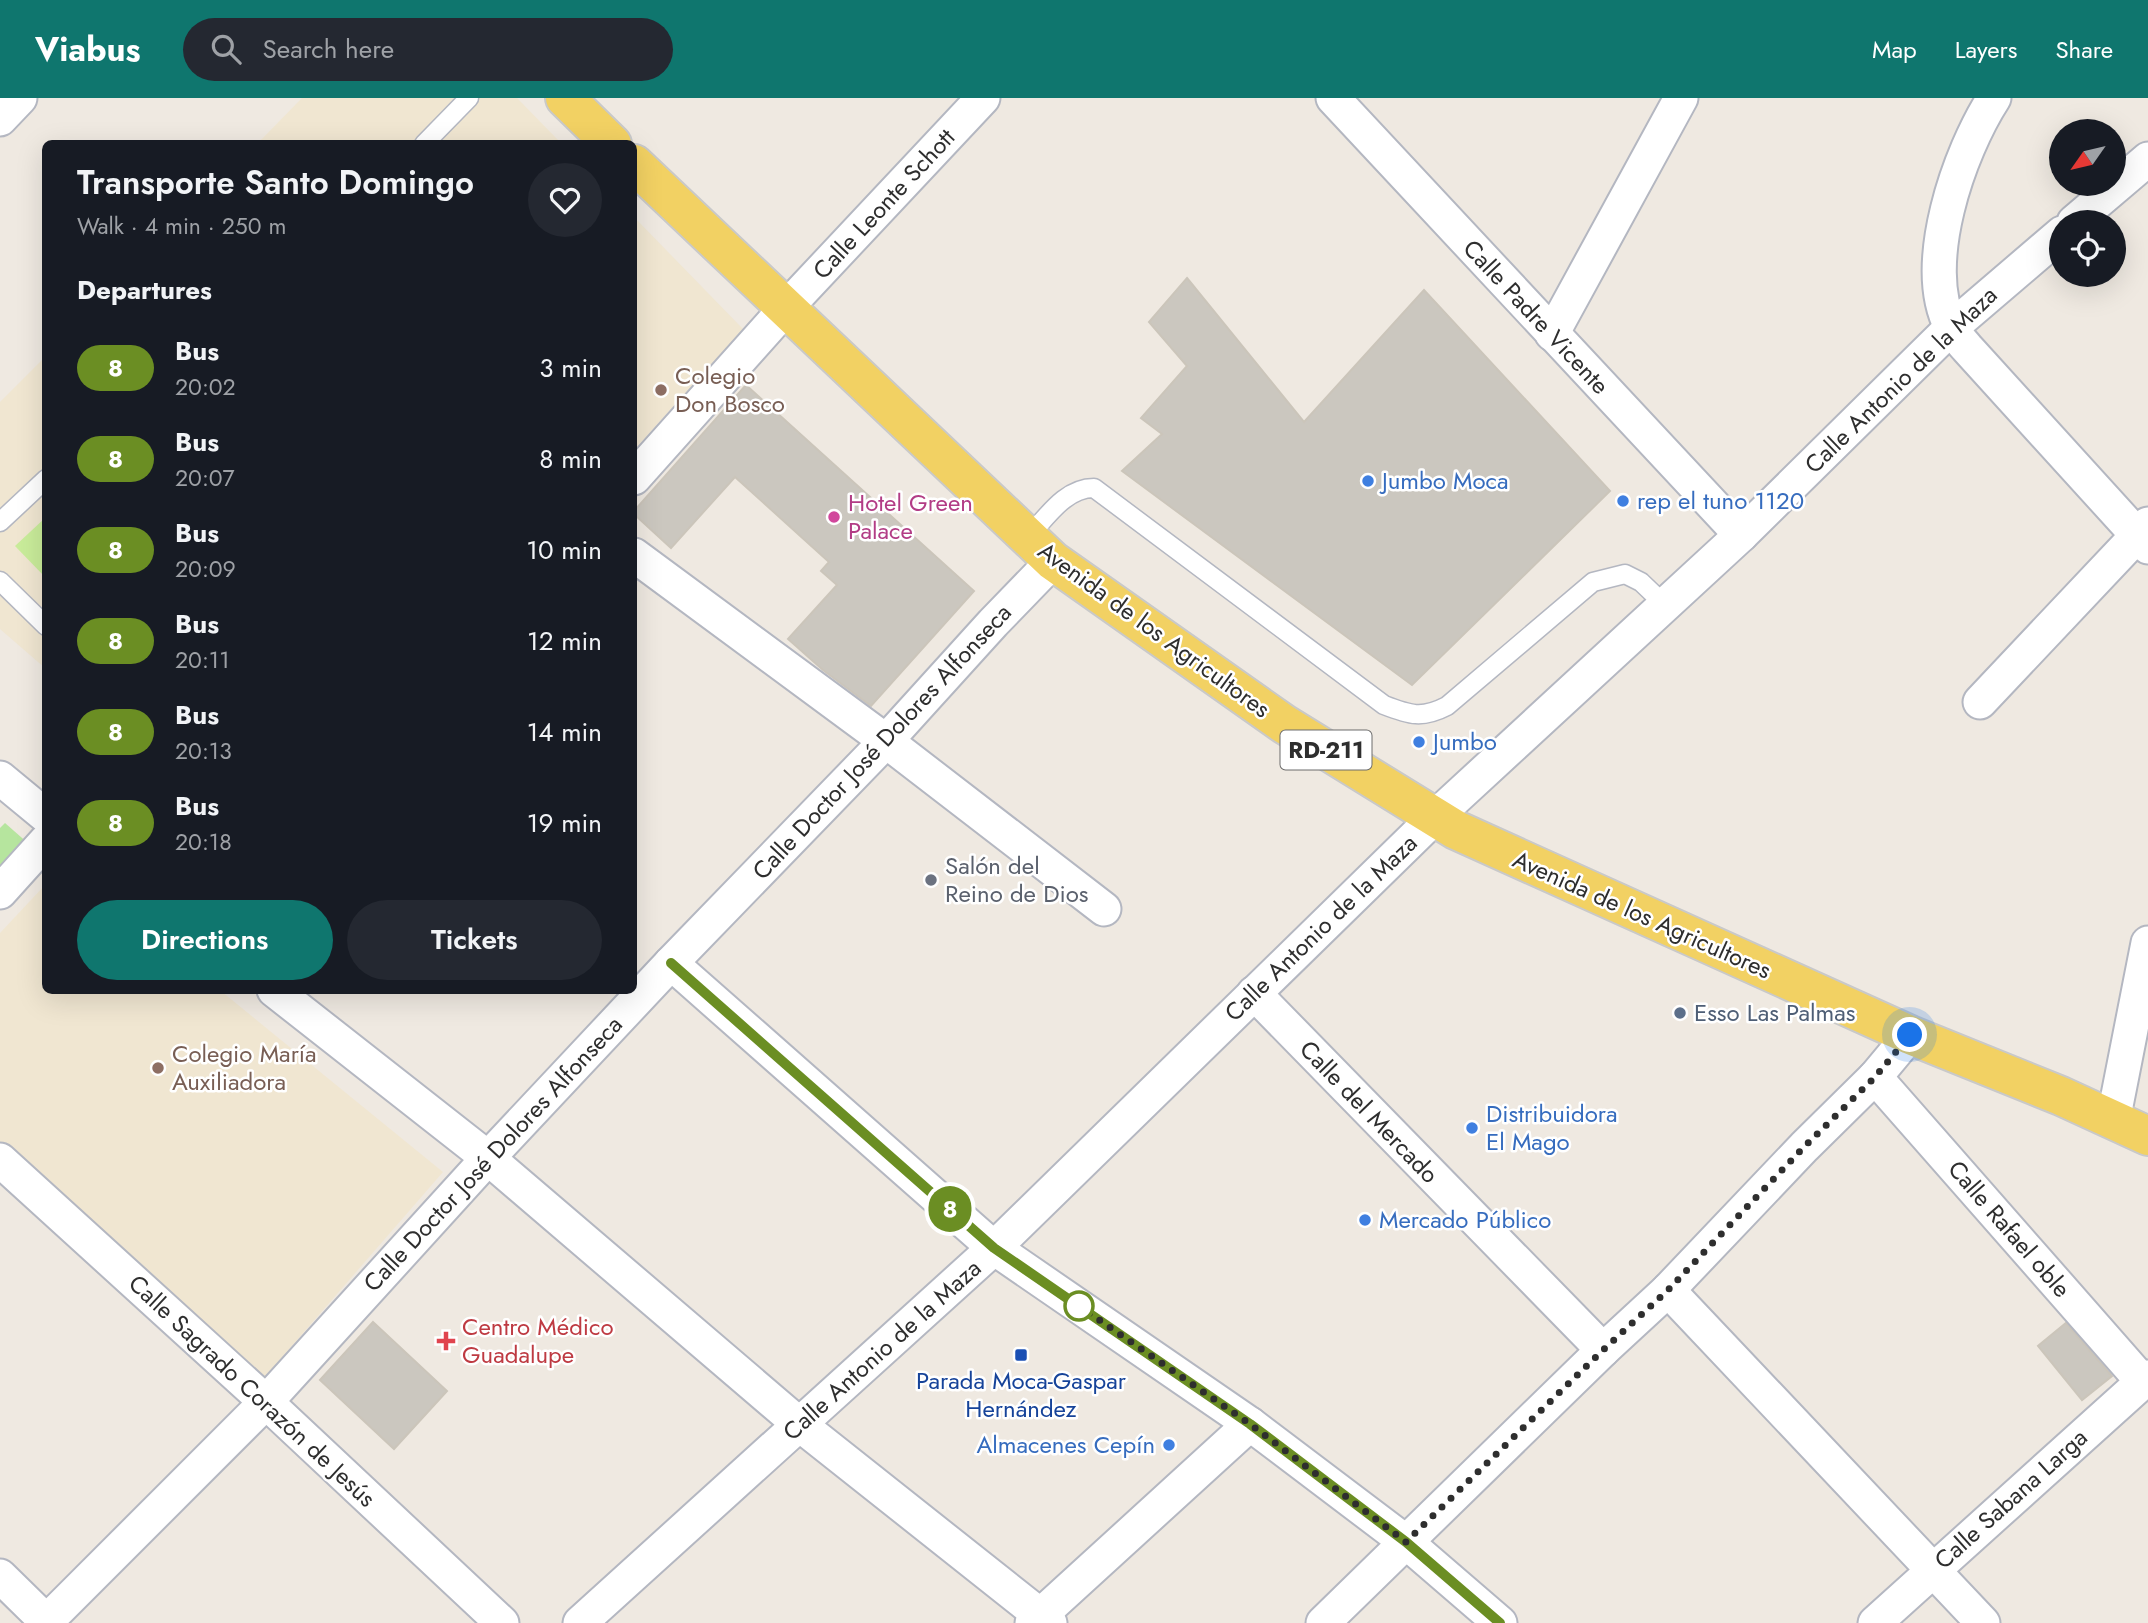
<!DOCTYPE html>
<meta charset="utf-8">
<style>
body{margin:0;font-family:Jost,sans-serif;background:#242831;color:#f1f3f6;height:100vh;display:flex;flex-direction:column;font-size:26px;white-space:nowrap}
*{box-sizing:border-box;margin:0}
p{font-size:23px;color:#9ea1a6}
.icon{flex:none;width:38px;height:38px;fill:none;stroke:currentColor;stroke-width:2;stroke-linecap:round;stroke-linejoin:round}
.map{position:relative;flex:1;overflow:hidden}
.panel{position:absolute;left:42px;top:42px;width:595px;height:854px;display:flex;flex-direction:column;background:#171b24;border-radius:10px;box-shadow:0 7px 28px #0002}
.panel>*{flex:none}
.badge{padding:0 14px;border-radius:23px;font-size:24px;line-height:46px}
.needle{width:46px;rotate:236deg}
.buttons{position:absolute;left:2049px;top:21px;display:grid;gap:14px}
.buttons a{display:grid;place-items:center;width:77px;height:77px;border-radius:50%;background:#171b24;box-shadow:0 7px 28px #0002;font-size:35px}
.you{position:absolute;width:35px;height:35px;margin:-18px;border:5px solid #fff;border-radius:50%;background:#1a73e8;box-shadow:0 0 0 10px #1a73e833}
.map>.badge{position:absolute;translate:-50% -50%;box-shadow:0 0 0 4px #fff}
h2{padding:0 35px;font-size:26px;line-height:63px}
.round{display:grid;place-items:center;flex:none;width:74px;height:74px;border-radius:37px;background:#242831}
.summary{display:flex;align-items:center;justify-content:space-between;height:119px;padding:0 35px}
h1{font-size:33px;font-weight:600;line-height:52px}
.primary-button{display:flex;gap:14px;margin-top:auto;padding:14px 35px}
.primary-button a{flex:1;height:80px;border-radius:42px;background:#0f766e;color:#fff;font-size:28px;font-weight:600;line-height:80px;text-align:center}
.primary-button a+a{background:#242831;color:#f1f3f6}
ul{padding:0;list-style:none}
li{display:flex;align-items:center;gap:21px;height:91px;padding:0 35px}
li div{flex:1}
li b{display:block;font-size:26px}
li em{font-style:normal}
li .badge{min-width:77px;font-weight:700;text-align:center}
header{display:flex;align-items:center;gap:42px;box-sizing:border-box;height:98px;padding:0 35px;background:#0f766e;color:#fff}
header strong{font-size:33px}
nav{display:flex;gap:38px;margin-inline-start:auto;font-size:24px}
.search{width:490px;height:63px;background:#242831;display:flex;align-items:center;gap:18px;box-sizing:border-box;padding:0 24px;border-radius:38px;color:#9ea1a6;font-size:26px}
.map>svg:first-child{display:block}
</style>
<header>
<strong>Viabus</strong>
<div class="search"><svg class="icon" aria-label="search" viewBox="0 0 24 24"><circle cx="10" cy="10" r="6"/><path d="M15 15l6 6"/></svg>Search here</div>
<nav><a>Map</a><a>Layers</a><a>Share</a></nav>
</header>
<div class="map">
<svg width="2148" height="1525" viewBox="0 0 2148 1525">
<rect width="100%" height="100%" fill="#efe9e1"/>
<g fill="#f0e6d1">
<polygon points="302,0 517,0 561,45 257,46"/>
<polygon points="634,119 743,231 634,352"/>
<polygon points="45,259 45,570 0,531 0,304"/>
<polygon points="45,787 46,892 221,893 443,1074 264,1280 0,1048 0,835"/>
</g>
<polygon fill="#b6e59e" points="5,725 30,747 0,779 0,730"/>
<polygon fill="#c9ec9a" points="45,420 45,479 15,448"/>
<g fill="#cbc7bf" stroke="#cbc5ba" stroke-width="2">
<polygon points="1187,180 1304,324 1424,192 1610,393 1412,587 1122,373 1162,336 1141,320 1187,268 1149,224"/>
<polygon points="746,287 974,493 871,608 823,572 788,541 837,487 821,473 829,464 735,379 671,450 634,416 634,413"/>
<polygon points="373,1224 447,1293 394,1351 320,1282"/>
<polygon points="2066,1225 2112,1278 2082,1302 2038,1248"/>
</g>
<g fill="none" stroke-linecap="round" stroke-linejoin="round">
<defs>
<g id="lane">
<polyline points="424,46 469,0"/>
<polyline points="0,424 46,381"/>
<path d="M1028 439C1047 419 1065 390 1094 390L1384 607C1410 617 1422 621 1447 608L1593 484 1625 476 1641 484 1665 507"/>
<polyline points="0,483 46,528"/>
</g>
<g id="street">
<polyline points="1333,0 1741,437"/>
<path d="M1994 0C1959 54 1919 167 1951 229 1955 237 1962 244 1967 250L2148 449"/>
<polyline points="0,21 20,0"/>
<polyline points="2074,124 2148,61"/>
<polyline points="1552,236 1681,0"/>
<polyline points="634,380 785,211 983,0"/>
<polyline points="634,457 886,643 1104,811"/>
<polyline points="1980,604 2148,426"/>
<polyline points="0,680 46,718"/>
<polyline points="0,794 46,743"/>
<polyline points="671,865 994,1150 1250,1326 1406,1444 1500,1525"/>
<polyline points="274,892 488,1060 799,1326 1050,1525"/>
<polyline points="1254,895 1603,1252"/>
<polyline points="1875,979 2143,1284"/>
<polyline points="2113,1023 2148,845"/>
<polyline points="0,1062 266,1304 502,1525"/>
<polyline points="1668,1192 1983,1525"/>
<polyline points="0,1478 48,1525"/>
<polyline points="45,1525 266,1304 488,1060 671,865 886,643 993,525 1053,463"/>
<polyline points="580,1525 994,1150 1434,720 1741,437 1951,230 2062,135"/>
<polyline points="1032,1525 1250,1326"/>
<polyline points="1323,1525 1603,1252 1668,1192 1804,1049 1875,979 1910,937"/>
<polyline points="1875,1525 2148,1279"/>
</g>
<g id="primary">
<polyline points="565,0 612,46"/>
<polyline points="634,66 1053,463 1284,626 1456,732 1910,937 2061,998 2148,1038"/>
</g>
</defs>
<use href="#lane" stroke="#b4b7c1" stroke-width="21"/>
<use href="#street" stroke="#b4b7c1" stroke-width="37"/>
<use href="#primary" stroke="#c9c9c9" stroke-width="42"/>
<use href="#lane" stroke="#fff" stroke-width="18"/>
<use href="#street" stroke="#fff" stroke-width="33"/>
<use href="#primary" stroke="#f2d163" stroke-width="38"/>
</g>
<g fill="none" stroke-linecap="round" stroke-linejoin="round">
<defs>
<polyline id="line" points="671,865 994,1150 1250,1326 1406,1444 1500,1525"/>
</defs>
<use href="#line" stroke="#fff" stroke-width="16"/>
<use href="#line" stroke="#6b8e23" stroke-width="10"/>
<polyline stroke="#2e2e2e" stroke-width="7" stroke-dasharray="0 12.6" points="1079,1208 1250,1326 1406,1444 1603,1252 1668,1192 1804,1049 1875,979 1910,937"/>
</g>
<g fill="#8d6e63" stroke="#fff" stroke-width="2.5">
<circle cx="661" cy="292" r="7"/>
<circle cx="158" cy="970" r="7"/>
</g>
<g fill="#3f7fe0" stroke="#fff" stroke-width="2.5">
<circle cx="1368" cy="383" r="7"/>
<circle cx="1623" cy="403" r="7"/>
<circle cx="1419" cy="644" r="7"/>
<circle cx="1472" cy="1030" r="7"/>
<circle cx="1365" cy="1122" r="7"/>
<circle cx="1169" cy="1347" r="7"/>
</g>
<circle fill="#d1479c" stroke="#fff" stroke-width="2.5" cx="834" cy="419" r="7"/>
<circle fill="#6b7280" stroke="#fff" stroke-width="2.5" cx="931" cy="782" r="7"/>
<circle fill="#5c6f8a" stroke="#fff" stroke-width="2.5" cx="1680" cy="915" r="7"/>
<circle fill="#fff" stroke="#6b8e23" stroke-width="3.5" cx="1079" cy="1208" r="14"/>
<path fill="#e0444e" stroke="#fff" stroke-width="2.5" d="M442.5 1232.5h7v7h7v7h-7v7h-7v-7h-7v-7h7z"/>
<rect fill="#1a4fb4" stroke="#fff" stroke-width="2.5" x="1014" y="1250" width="14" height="14" rx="3.5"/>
<g text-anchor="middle" stroke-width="5" stroke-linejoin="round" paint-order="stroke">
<rect fill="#fff" stroke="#6d6d6d" stroke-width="2" x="1280.5" y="632.5" width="91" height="39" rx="5"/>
<g font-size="23" font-weight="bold" fill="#2e2e2e">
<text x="1326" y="660">RD-211</text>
</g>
<g font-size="24" fill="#2e2e2e" stroke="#fff">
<text transform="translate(884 106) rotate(-47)" y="8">Calle Leonte Schott</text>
<text transform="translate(1536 219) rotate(47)" y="8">Calle Padre Vicente</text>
<text transform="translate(1901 282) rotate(-44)" y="8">Calle Antonio de la Maza</text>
<text transform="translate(1154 532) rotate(36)" y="8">Avenida de los Agricultores</text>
<text transform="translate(882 644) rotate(-47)" y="8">Calle Doctor José Dolores Alfonseca</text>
<text transform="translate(1642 817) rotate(24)" y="8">Avenida de los Agricultores</text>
<text transform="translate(1321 830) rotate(-44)" y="8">Calle Antonio de la Maza</text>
<text transform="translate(1369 1014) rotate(46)" y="8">Calle del Mercado</text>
<text transform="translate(493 1056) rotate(-47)" y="8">Calle Doctor José Dolores Alfonseca</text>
<text transform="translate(2009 1131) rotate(49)" y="8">Calle Rafael oble</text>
<text transform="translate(882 1252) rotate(-42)" y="8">Calle Antonio de la Maza</text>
<text transform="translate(252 1293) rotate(43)" y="8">Calle Sagrado Corazón de Jesús</text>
<text transform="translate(2011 1401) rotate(-42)" y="8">Calle Sabana Larga</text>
</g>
<g font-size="24" fill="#785e54" stroke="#fff" text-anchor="start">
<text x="675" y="286">Colegio<tspan x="675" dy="28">Don Bosco</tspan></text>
<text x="172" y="964">Colegio María<tspan x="172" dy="28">Auxiliadora</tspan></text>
</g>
<g font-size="24" fill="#366cbe" stroke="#fff" text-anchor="start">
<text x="1382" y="391">Jumbo Moca</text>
<text x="1637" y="411">rep el tuno 1120</text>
<text x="1433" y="652">Jumbo</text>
<text x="1486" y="1024">Distribuidora<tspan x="1486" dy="28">El Mago</tspan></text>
<text x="1379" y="1130">Mercado Público</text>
<text x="1155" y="1355" text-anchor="end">Almacenes Cepín</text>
</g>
<g font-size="24" fill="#b23c85" stroke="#fff" text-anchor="start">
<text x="848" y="413">Hotel Green<tspan x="848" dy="28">Palace</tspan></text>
</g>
<g font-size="24" fill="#5b616d" stroke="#fff" text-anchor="start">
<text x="945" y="776">Salón del<tspan x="945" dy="28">Reino de Dios</tspan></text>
</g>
<g font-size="24" fill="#4e5e75" stroke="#fff" text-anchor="start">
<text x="1694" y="923">Esso Las Palmas</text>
</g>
<g font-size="24" fill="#be3a42" stroke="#fff" text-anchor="start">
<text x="462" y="1237">Centro Médico<tspan x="462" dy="28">Guadalupe</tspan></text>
</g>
<g font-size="24" fill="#164399" stroke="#fff">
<text x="1021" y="1291">Parada Moca-Gaspar<tspan x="1021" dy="28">Hernández</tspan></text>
</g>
</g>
</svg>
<div class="buttons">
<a><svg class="needle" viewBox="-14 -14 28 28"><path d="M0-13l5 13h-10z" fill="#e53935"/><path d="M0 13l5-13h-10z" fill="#9ea1a6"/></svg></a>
<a><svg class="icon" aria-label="locate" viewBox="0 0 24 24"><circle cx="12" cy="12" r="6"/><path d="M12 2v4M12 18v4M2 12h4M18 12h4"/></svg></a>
</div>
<div class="you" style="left:1910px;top:937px"></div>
<b class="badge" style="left:950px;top:1111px;background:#6b8e23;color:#fff">8</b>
<section class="panel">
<div class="summary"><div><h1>Transporte Santo Domingo</h1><p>Walk · 4 min · 250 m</p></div><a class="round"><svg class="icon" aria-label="heart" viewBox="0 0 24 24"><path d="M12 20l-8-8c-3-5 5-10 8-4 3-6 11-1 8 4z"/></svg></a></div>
<h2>Departures</h2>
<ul>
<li><span class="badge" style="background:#6b8e23;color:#fff">8</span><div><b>Bus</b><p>20:02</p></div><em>3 min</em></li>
<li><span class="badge" style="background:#6b8e23;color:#fff">8</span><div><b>Bus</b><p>20:07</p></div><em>8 min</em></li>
<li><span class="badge" style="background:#6b8e23;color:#fff">8</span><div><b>Bus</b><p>20:09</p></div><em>10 min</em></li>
<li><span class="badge" style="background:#6b8e23;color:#fff">8</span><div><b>Bus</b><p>20:11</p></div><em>12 min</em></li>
<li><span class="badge" style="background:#6b8e23;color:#fff">8</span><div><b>Bus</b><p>20:13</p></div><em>14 min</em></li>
<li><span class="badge" style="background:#6b8e23;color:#fff">8</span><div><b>Bus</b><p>20:18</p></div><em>19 min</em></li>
</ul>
<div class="primary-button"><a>Directions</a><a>Tickets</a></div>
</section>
</div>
